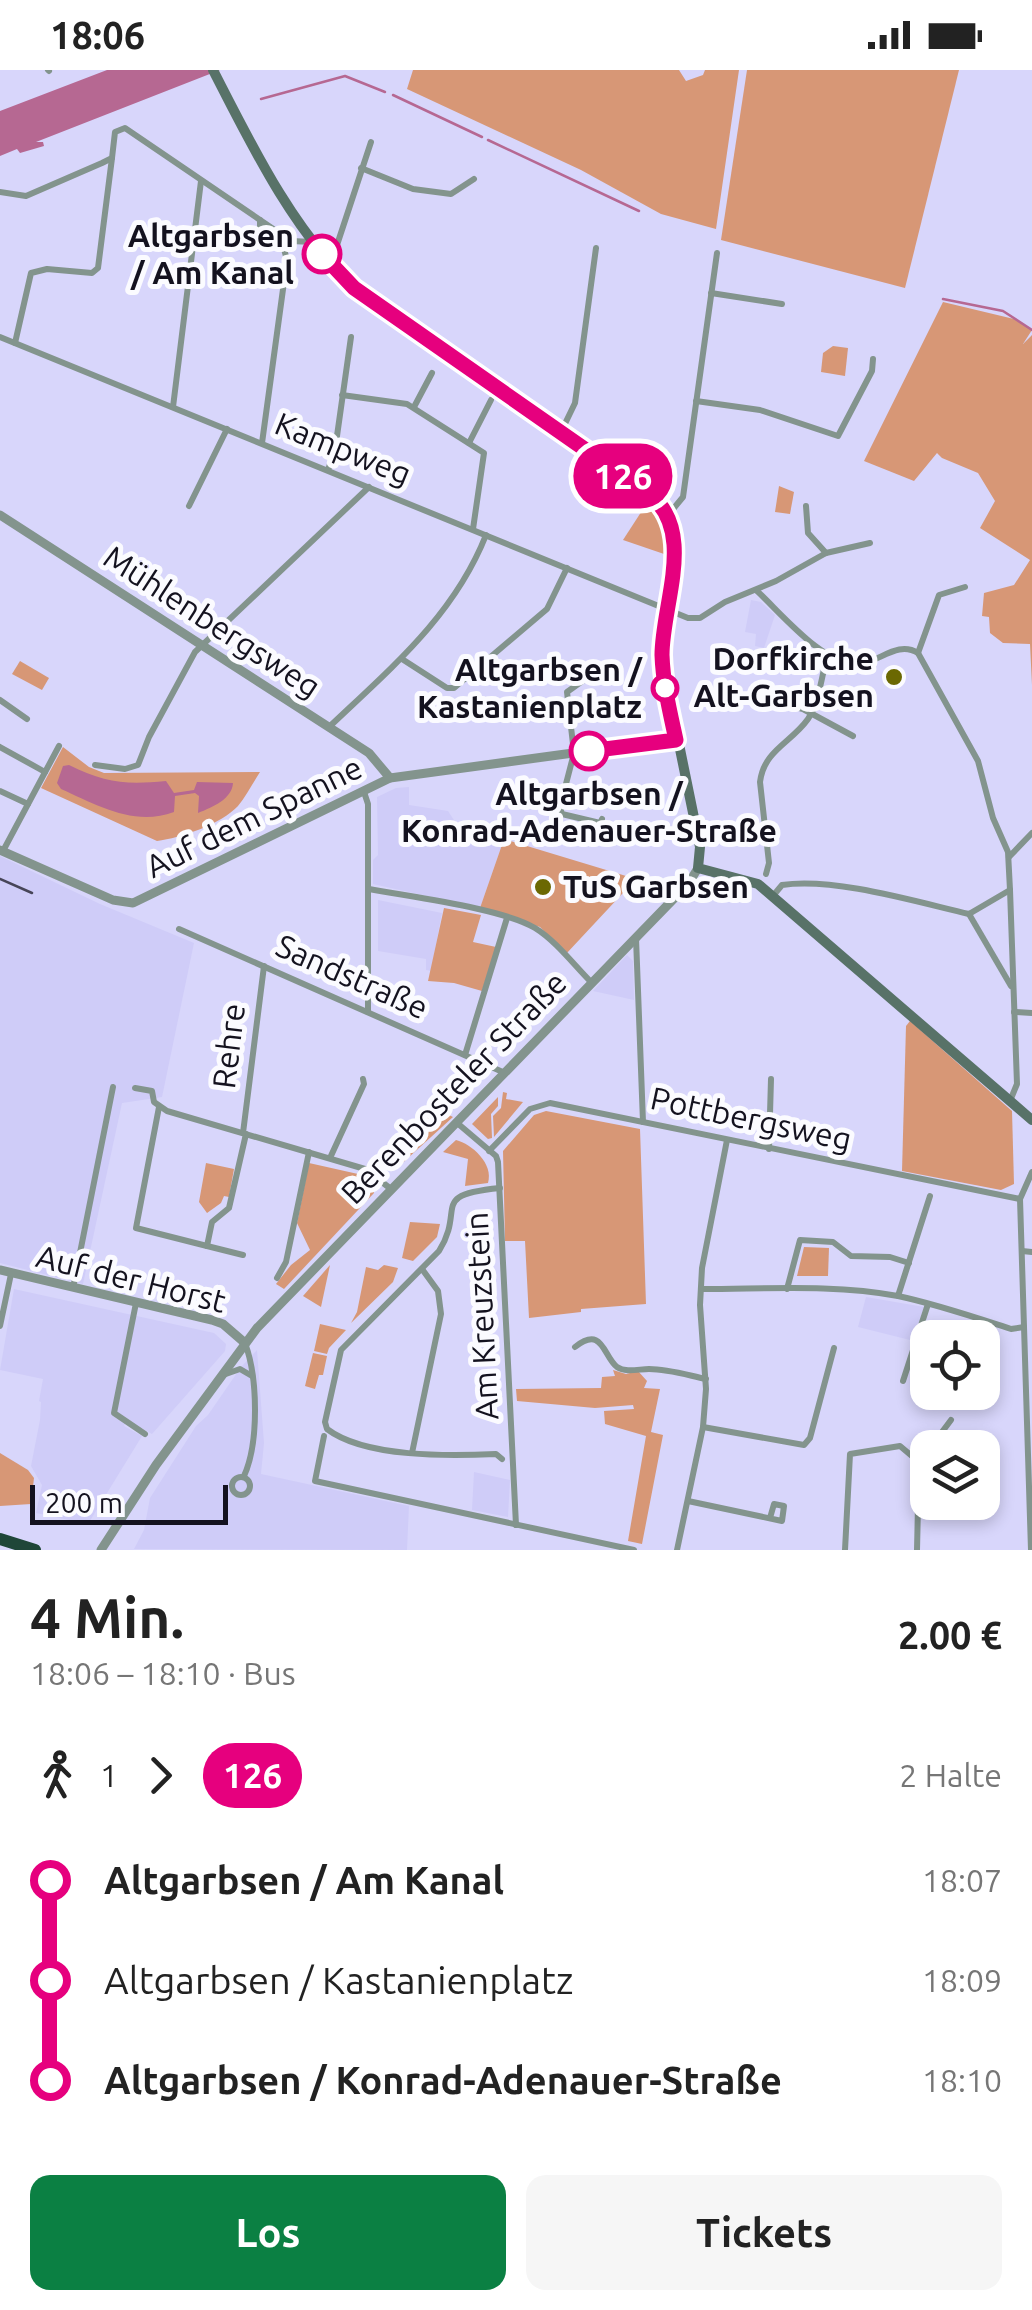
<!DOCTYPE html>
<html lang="de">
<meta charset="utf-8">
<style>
body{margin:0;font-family:Ubuntu,sans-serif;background:#f6f6f6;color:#222;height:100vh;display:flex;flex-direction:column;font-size:38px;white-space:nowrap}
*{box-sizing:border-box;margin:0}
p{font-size:32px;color:#767676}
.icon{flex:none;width:55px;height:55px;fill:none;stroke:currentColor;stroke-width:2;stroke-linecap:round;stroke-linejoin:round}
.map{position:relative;height:1480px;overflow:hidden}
.side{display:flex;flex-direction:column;background:#fff;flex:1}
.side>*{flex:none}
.badge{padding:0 20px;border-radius:32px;font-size:35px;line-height:65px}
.fabs{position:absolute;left:910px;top:1250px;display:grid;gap:20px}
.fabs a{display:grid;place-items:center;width:90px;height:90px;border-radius:20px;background:#fff;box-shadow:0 5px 15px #0003;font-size:50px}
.scale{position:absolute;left:30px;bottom:25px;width:198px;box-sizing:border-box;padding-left:10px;border:5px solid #14121f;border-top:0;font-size:28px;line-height:35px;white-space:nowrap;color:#14121f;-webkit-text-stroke:8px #fbfbff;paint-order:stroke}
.map>.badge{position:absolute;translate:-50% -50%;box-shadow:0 0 0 5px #fff}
.legs{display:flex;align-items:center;gap:15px;height:110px;padding:0 30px;font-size:32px}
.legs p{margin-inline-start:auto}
.headline{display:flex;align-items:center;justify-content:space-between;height:170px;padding:0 30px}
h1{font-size:55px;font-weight:700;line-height:75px}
.primary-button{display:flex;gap:20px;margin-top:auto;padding:20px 30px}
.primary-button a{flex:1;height:115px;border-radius:20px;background:#0b8043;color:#fff;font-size:40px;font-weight:700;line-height:115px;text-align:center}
.primary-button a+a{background:#f6f6f6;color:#222}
ul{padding:0 30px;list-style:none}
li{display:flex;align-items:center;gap:35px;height:100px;font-size:38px}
li i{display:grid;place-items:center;width:15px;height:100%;margin:0 12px;background:currentColor}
li i::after{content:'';width:25px;height:25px;margin:-12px;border:8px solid;border-radius:50%;background:#fff}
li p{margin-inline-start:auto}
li:first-child i{background:linear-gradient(#0000 50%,currentColor 0)}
li:last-child i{background:linear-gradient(currentColor 50%,#0000 0)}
.status{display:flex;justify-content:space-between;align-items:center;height:70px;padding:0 50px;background:#fff;direction:ltr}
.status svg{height:28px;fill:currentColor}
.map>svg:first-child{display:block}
</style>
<div class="status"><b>18:06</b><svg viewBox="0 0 49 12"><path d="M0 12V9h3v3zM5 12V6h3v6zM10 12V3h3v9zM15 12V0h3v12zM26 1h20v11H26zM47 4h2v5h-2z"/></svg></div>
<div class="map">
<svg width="1032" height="1480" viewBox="0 0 1032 1480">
<rect width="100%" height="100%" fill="#d8d6fb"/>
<g fill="#cfccf8">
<polygon points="751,530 761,532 775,545 764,578 755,576 756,564 745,562"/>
<polygon points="409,717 409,735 448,741 461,761 504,769 480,838 373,814 373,790 378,785 377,727 396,718"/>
<polygon points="0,786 100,834 194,873 162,1027 122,1033 83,1214 0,1193"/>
<polygon points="378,830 442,843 431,901 426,900 426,889 378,881"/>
<polygon points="627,885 633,891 634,930 593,921"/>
<polygon points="14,1219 214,1263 226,1274 225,1281 152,1364 127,1350 124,1356 142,1366 88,1454 36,1443 42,1415 31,1396 40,1350 41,1332 39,1331 43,1309 0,1300"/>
<polygon points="866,1227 924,1237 914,1271 858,1257"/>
<polygon points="257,1280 264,1373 261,1404 409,1436 407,1480 134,1479 144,1460 150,1428 196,1356 208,1345 241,1297"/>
<polygon points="474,1402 510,1410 508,1447 472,1440"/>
</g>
<g fill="#d79776">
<polygon points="413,0 679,0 686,11 703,5 705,0 739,0 716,159 661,144 581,100 407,19"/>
<polygon points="747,0 959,0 905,218 721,170"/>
<polygon points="943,232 1014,249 1032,260 1023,274 1032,265 1032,615 1030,574 1003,573 990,563 989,547 982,546 984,523 1014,515 1030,490 980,458 995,431 978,403 942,388 937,383 914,411 864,391"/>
<polygon points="833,276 848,278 845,306 821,302 823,283"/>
<polygon points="779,416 794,422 790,444 775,442"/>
<polygon points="647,433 664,453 667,485 623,470"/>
<polygon points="20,591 49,608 42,620 12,604"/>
<path d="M63 677 89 697 104 703 260 702C253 713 246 726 238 736 221 754 181 768 157 771L41 718Z"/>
<polygon points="504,769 636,809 566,884 540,857 480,838"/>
<polygon points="444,838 481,845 473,872 496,877 482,921 454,913 428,911"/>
<polygon points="910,951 1012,1041 1014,1114 1001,1120 902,1101 906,956"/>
<polygon points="503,1022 507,1023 506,1029 523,1032 494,1067 493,1046 501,1038"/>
<polygon points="498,1027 498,1036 491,1044 492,1068 488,1069 472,1054"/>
<polygon points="441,1041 453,1047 397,1098 394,1090 398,1088 415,1050 428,1042 432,1046"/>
<polygon points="546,1041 640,1059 646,1234 581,1239 581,1242 529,1248 525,1171 505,1171 503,1081 534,1045"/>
<path d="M456 1070C472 1074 494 1094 488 1113L465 1116 468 1089 443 1082Z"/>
<polygon points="206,1093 234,1099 229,1127 224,1126 221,1133 207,1143 199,1132"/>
<polygon points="309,1093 358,1104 373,1113 374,1123 284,1219 276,1214 291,1195 310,1180 297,1153"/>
<polygon points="410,1152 440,1154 437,1167 413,1191 402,1188"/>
<polygon points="804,1177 829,1178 828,1206 797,1206"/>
<polygon points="330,1195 321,1237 303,1226"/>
<polygon points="384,1195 398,1198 393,1212 351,1253 357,1242 366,1197 378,1200"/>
<polygon points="320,1254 346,1260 329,1278 327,1284 314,1281"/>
<polygon points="313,1283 327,1286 323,1305 319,1305 315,1319 305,1316"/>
<polygon points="613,1300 626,1304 638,1301 647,1311 644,1318 660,1319 651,1362 663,1365 642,1474 628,1471 646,1366 605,1354 604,1341 634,1339 633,1335 595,1338 517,1331 516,1319 601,1318 602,1307 615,1306"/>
<polygon points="0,1383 28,1400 34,1408 31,1434 0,1436"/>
</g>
<g fill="#b66892">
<polygon points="107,0 220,0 36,72 43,72 44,76 20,83 17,79 0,86 0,41"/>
<path d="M69 695C105 713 126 715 166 711L174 723 194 720 197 712 233 713C232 729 213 737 198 743L199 726 195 723 175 726 174 742C134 757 97 735 61 719L57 713 63 696Z"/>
</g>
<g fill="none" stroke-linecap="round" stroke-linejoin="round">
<g stroke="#b66892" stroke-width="2.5">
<polyline points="393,25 482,67"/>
<polyline points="261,29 345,6 385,22"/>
<polyline points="488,70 639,141"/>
<polyline points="943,229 1003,241 1032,260"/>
</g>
<g stroke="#83948d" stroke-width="6">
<polyline points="48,0 49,1"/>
<polyline points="361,98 413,119 451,124 474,109"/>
<polyline points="0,122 26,126 102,93 112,88 115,62 125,58 291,171 313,172"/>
<polyline points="260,150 260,161 284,179 287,190 262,373"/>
<polyline points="328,192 336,178 371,72"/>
<polyline points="711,223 782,234"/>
<polyline points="0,267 688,548 700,548 725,532 776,511 826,483 870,473"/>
<polyline points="15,273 31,203 47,199 92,203 98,198 112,88"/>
<polyline points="342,325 407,334 484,383 473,459"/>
<polyline points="696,331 760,340 838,366 872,301 873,289"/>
<polyline points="173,337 201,111"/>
<polyline points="414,337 432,303"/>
<polyline points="561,362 575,333 596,178"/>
<polyline points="469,373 491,330"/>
<polyline points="328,400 335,380 351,267"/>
<polyline points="189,436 227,359"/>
<polyline points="806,436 808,463 826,483"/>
<polyline points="669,444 683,427 717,183"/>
<path d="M757 521C781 543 824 596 858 594 879 593 897 570 918 583L978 691 993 748 1008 782 1010 820 969 844C917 832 834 807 782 815L772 827"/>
<polyline points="918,583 939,525 965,517"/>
<polyline points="402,589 447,618 454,618 547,539 567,498"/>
<polyline points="602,597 567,622 574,683 560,737 562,744 600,753 602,749"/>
<polyline points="755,627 803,639 853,666"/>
<polyline points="0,630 27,649"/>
<path d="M329 657C391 598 454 546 486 465"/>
<polyline points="0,677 45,702"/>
<polyline points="95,695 125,699 138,695 149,667 195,582 369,417"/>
<polyline points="0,721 28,734"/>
<polyline points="364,722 368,734 368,942"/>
<polyline points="3,781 59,676"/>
<polyline points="1009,787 1032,763"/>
<path d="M766 804 769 793 760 712C764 680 791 673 808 649 819 633 822 605 827 586"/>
<path d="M369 819C411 827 501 838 535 858 556 871 574 895 591 912"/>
<polyline points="969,844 1011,916"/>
<polyline points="179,859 505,1003"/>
<polyline points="636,868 643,1052"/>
<polyline points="1014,942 1032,943"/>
<polyline points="465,985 507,848"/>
<polyline points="135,1018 152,1021 154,1032 167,1041 365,1099 391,1119"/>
<polyline points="1010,1031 1017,1014 1010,820"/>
<polyline points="159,1037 136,1158 207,1176 212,1152 229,1138 246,1064"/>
<polyline points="456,1052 496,1086 498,1092 516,1455"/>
<polyline points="243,1063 264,896"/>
<polyline points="769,1079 771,1009"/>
<polyline points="489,1081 530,1039 550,1033 1020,1129"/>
<polyline points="330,1088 364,1014 363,1009"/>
<path d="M500 1118C428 1125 466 1138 439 1181L341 1280 325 1352 327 1359C365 1388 450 1386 496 1384L502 1389"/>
<polyline points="207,1176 243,1185"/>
<polyline points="1022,1181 1032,1182"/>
<polyline points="277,1208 286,1192 309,1082"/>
<polyline points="73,1218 113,1017"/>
<path d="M703 1219C767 1219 835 1214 898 1226 936 1234 974 1247 1011 1259L1024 1257"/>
<polyline points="787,1219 800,1170 833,1172 851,1186 890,1187 909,1193"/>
<polyline points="898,1226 930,1126"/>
<polyline points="136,1233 114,1343 145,1364"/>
<polyline points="0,1256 11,1204"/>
<path d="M575 1277C603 1255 603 1286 617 1297 626 1303 639 1299 649 1299 668 1299 687 1305 706 1309"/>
<polyline points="223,1305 240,1299 252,1306"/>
<polyline points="903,1311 928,1234"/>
<polyline points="703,1357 804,1375 810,1368 834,1278"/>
<polyline points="324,1366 315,1411 634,1480"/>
<polyline points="930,1378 951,1350"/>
<polyline points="412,1383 441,1244 438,1221 422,1199"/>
<path d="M244 1406C259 1373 258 1308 245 1273"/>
<circle cx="241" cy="1416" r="9"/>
<polyline points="688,1431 782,1451 784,1436 774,1434 770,1448"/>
<polyline points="677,1480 703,1357 706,1319 700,1235 702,1198 727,1070"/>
<polyline points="845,1480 850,1384 900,1376 919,1392 917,1480"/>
<polyline points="1031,1480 1020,1129 1032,1102"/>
</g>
<g stroke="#83948d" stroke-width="9">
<polyline points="0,445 369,683 390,708"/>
<polyline points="0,780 113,830 133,833 390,708 676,669"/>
<polyline points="0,1200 212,1250 223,1254 245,1273"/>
<polyline points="101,1480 156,1395 257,1258 689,813 698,798"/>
</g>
<path stroke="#587268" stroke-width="10" d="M213 0C252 76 292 159 354 218L654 428C662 436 670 444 673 454 682 485 662 558 663 596L700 777 698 798 758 814 1032 1050"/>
<polyline stroke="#1f4638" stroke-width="12" points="0,1469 35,1480"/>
<polyline stroke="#474558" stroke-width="2.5" points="0,809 32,823"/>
</g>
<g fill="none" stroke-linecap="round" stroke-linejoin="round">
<defs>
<path id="line-1" d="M322 184 354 218 649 424C697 461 662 534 662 585 663 614 670 642 676 670L589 681"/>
</defs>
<use href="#line-1" stroke="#fff" stroke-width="22"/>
<use href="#line-1" stroke="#e6007e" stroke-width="15"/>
</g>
<g fill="#fff" stroke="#e6007e" stroke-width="5">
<circle cx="322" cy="184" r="18"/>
<circle cx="665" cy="618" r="12"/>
<circle cx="589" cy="681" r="18"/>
</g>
<g fill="#6b6802" stroke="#fbfbff" stroke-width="4">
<circle cx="894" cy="607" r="10"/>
<circle cx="543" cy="817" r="10"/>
</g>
<g text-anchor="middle" stroke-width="10" stroke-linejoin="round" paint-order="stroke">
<g font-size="32" font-weight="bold" fill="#14121f" stroke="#fbfbff" text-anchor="end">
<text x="294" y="177">Altgarbsen<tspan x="294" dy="37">/ Am Kanal</tspan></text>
<text x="642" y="611">Altgarbsen /<tspan x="642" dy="37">Kastanienplatz</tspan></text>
<text x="589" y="735" text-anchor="middle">Altgarbsen /<tspan x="589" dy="37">Konrad-Adenauer-Straße</tspan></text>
</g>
<g font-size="32" fill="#14121f" stroke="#fbfbff">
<text transform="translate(343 379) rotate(22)" y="11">Kampweg</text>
<text transform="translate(212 552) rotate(33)" y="11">Mühlenbergsweg</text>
<text transform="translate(254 747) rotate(-26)" y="11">Auf dem Spanne</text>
<text transform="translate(352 907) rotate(24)" y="11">Sandstraße</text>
<text transform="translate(229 976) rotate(-83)" y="11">Rehre</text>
<text transform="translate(454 1018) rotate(-46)" y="11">Berenbosteler Straße</text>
<text transform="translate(751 1049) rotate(12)" y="11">Pottbergsweg</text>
<text transform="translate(131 1209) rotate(14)" y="11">Auf der Horst</text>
<text transform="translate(482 1246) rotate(-93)" y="11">Am Kreuzstein</text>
</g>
<g font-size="32" font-weight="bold" fill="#14121f" stroke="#fbfbff" text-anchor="end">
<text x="874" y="600">Dorfkirche<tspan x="874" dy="37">Alt-Garbsen</tspan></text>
<text x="563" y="828" text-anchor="start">TuS Garbsen</text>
</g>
</g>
</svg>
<div class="fabs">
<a><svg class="icon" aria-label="locate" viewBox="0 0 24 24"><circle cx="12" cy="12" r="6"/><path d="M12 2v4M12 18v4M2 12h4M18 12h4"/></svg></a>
<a><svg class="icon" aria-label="layers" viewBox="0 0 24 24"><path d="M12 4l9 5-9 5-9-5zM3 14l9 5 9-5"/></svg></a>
</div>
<div class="scale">200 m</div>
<b class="badge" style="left:623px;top:406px;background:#e6007e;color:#fff">126</b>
</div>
<section class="side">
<div class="headline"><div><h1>4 Min.</h1><p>18:06 – 18:10 · Bus</p></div><b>2.00 €</b></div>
<div class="legs"><svg class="icon" aria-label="walk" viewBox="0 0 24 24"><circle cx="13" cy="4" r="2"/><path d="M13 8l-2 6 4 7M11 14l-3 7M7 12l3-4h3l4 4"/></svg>1<svg class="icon" aria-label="forward" viewBox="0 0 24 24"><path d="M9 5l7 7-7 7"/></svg><b class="badge" style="background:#e6007e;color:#fff">126</b><p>2 Halte</p></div>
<ul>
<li><i style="color:#e6007e"></i><b>Altgarbsen / Am Kanal</b><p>18:07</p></li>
<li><i style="color:#e6007e"></i><span>Altgarbsen / Kastanienplatz</span><p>18:09</p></li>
<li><i style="color:#e6007e"></i><b>Altgarbsen / Konrad-Adenauer-Straße</b><p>18:10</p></li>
</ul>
<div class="primary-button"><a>Los</a><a>Tickets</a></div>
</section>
